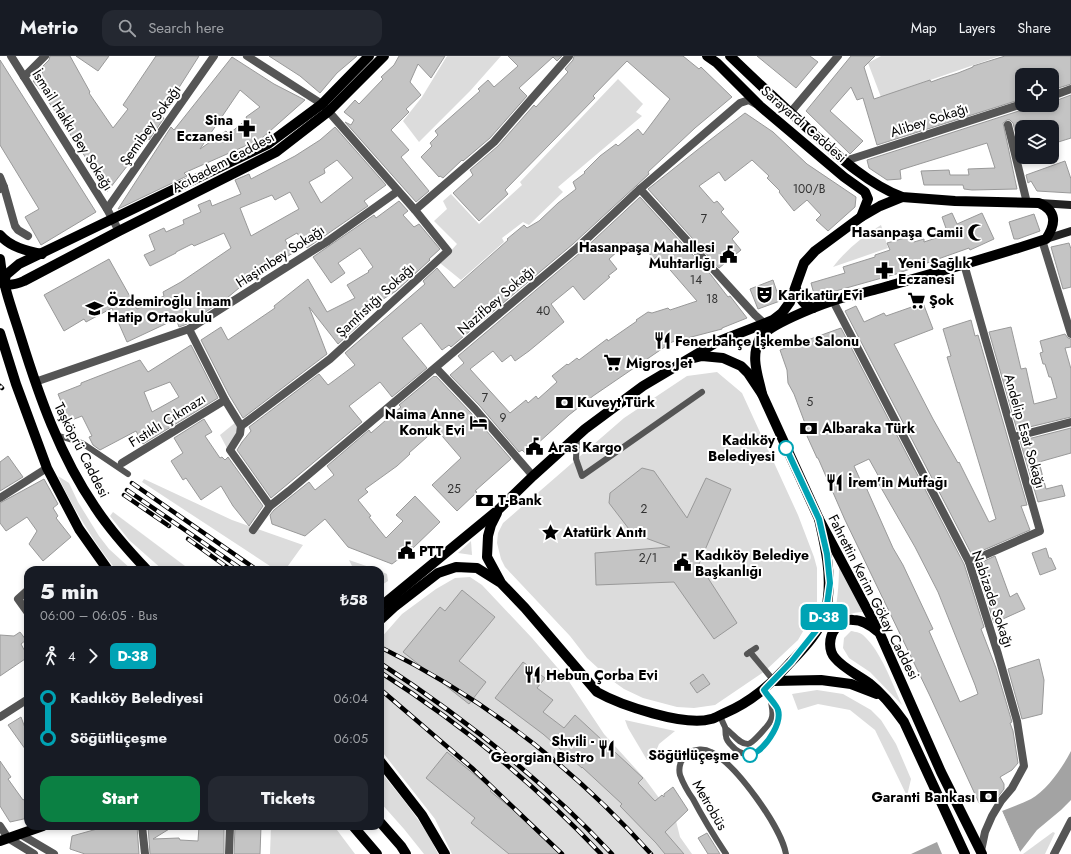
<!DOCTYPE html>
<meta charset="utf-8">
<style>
body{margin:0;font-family:Jost,sans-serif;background:#242831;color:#f1f3f6;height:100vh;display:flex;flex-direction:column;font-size:15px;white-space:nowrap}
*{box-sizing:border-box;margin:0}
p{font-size:13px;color:#9ea1a6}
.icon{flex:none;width:22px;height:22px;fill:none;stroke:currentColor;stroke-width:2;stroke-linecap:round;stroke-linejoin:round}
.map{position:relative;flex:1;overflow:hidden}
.drawer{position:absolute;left:24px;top:510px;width:360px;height:264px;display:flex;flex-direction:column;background:#171b24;border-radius:12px;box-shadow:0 2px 6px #0003}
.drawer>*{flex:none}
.badge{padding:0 8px;border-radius:6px;font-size:14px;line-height:26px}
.controls{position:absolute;left:1015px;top:12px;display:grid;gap:8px}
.controls a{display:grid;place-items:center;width:44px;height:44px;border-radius:8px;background:#171b24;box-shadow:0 2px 6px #0003;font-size:20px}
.map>.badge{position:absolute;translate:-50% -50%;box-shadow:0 0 0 2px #fff}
.legs{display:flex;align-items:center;gap:6px;height:44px;padding:0 16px;font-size:13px}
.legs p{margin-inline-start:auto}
.headline{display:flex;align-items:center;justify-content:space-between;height:68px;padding:0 16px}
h1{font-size:22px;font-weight:800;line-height:30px}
.cta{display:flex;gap:8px;margin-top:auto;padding:8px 16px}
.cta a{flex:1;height:46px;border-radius:12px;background:#0b8043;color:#fff;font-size:16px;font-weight:800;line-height:46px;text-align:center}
.cta a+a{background:#242831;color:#f1f3f6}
ul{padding:0 16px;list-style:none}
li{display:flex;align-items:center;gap:14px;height:40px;font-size:15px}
li i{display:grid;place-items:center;width:6px;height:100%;margin:0 5px;background:currentColor}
li i::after{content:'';width:10px;height:10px;margin:-5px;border:3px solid;border-radius:50%;background:#171b24}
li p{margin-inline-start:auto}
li:first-child i{background:linear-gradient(#0000 50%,currentColor 0)}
li:last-child i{background:linear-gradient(currentColor 50%,#0000 0)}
header{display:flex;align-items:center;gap:24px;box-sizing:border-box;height:56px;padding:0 20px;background:#171b24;border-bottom:1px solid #363941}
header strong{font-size:19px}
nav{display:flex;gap:22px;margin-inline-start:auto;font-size:14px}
.search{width:280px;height:36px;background:#242831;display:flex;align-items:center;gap:10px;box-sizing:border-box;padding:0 14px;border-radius:12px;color:#9ea1a6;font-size:15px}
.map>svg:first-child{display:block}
</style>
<header>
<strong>Metrio</strong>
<div class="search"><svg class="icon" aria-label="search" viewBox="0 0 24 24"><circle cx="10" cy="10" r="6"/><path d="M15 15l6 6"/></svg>Search here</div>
<nav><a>Map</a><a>Layers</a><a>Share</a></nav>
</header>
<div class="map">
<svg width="1071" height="798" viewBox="0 0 1071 798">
<rect width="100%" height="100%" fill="#fff"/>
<g fill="#dcdcdc">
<polygon points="447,0 501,0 470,35 419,86 403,65 422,41"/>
<polygon points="881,0 1000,0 881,41 868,7"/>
<polygon points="618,23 643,48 636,56 642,60 558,131 563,136 529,169 523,166 502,182 504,186 461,224 440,207 457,188 434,165 447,153 443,145 451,138 479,168 522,129 520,126"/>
<path d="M881 169 888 192 833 211C846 194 863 180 881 169Z"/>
<polygon points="717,316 742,337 798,459 814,501 817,512 817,549 813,558 798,584 765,615 715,649 694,652 677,651 643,642 624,633 610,623 587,602 570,580 505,511 501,503 497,487 498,477 503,467 624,362 687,320"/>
<polygon points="236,366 239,370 237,379 228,394 220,379"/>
<path d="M58 420 69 427 78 446 99 480 109 493 132 514H116C93 485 74 454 58 420Z"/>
<polygon points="144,423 232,464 303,489 285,514 276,514 142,426"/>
<polygon points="113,456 189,513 189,514 163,514 129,484 110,460"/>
<polygon points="471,485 472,499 458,497"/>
<polygon points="349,504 378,514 354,514"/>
<path d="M839 510 864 556C851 556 843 560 833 567 837 548 839 530 839 510Z"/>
<polygon points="380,515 387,518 388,525 380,530"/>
<polygon points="470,521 482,529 532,582 568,624 604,678 645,723 676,765 680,781 692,798 452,798 435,763 380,693 380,583 402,558 436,533 455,522"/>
<path d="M851 575C856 576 859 576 863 579 881 595 892 627 902 649L870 616 849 602 843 592 844 582Z"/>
<polygon points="817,634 843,638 871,654 881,664 896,688 911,723 907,740 875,674 850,654 818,648 798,654 792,638"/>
<polygon points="625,664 675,675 659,688 654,700 647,704 628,672"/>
<path d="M380 715C401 741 424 767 438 798H424L404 773 380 746Z"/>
<polygon points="271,770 334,770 355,798 270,798"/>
<polygon points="1053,776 1055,777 1045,798 1023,798"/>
</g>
<g fill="#a3a3a3">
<path d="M1071 695V744L1061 754 1037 774 1020 796 1002 755C1011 751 1021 748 1031 743 1047 734 1063 711 1071 695Z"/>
<polygon points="937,786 942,798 911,798"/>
</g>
<polygon fill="#fff" points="1002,755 1020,796 1018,797 1000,756"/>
<g fill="#c4c4c4" stroke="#999" fill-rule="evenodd">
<polygon points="50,0 70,0 90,36 89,37 113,72 128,53 123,49 156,0 199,0 166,52 162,60 164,62 149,84 148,83 107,136 92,111 42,36 33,25 43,16 40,13 49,4"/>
<polygon points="76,0 109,0 98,15"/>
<polygon points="269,0 357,0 337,17 320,37 300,20"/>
<polygon points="399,0 445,0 431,22 418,8 410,26 421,39 406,53 409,56 391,74 409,94 401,101 429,135 416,146 345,66 351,69 354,64 344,56 355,44 359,48 383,23 381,21 394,9"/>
<polygon points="508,0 562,0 557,5 553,1 519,32 527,40 490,82 463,105 462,104 443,122 440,120 439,121 421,101 432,90 430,87 438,79 435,75 480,35 478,33 488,24 494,31 518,10"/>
<polygon points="574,0 683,0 699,13 701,11 732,41 695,72 648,116 649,118 573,188 451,291 449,289 442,294 421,267 402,282 427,312 392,341 380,326 349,350 362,366 271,442 237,394 242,386 251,375 249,371 319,318 328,329 355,309 345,297 425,228 423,225 437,212 454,232 508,184 507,183 524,169 527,172 539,165 558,147 576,133 573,126 585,117 584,116 600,100 616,88 618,90 638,73 643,79 670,43 627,5 593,40 595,42 505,134 508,138 479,165 453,137 473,119 470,114 498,90 534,49 536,51 568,16 565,13 573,4"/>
<polygon points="757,0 810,0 818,6 796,32"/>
<polygon points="851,0 875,0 864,11 874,43 930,24 931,26 942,22 958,17 973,11 973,10 1005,0 1071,0 1071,28 1052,34 1052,19 1022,19 1022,43 877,89 863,42 857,44 851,31 830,55 863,85 850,98 806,55"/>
<path d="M232 1 274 28 305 44 261 83 184 117 187 120 118 153 171 71 174 74ZM240 34 260 51 246 61 247 63 229 78 226 75 200 93Z"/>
<polygon points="0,4 96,156 41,189 25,161 39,153 0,89"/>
<polygon points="1071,39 1071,82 1052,88 1052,71 1022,71 1022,103 1013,67 1010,64 1007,64 1003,67 1017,133 972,134 964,133 963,129 924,129 921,115 949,114 950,119 969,119 968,113 995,112 987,87 900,114 901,123 887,124 869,112 867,104 1022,54 1040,49 1057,49 1055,45"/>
<polygon points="745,57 773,76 807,108 856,141 855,151 828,175 816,164 821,159 807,144 794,155 779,136 780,135 767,122 769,120 752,104 725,125 719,116 699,130 714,147 717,145 724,153 721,156 739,176 732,183 741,194 719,212 648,133 701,91"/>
<path d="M335 71 386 129 364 145 368 150 307 192 297 177 285 184 293 197 251 222 227 242 187 268 179 271 176 263 127 286 112 252 86 266 84 263 64 275 44 239 109 203 137 253 164 240 163 236 181 226 231 192 224 177 194 190 192 188 176 196V197L150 210 144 199 155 194 149 179 164 172 166 176 184 168 183 164 201 156 198 149 210 144 212 150 241 138 235 124 249 118 251 123 295 100 320 84ZM337 104 353 122 321 147 309 126 325 117 324 113ZM290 136 299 153 251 180 240 152 272 139 275 144Z"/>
<polygon points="1065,105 1071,123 1071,137 1037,135 1031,125 1028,127 1026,119"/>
<path d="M640 141 711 219 728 241 730 240 747 262 722 272V273L672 286 593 340 569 359 526 398 522 394 519 396 479 349 450 319 464 307 458 300 581 196ZM627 187H629L639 200 646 194 654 203 658 200 697 245 670 254 668 252 652 257 648 256 636 264 637 265 608 285 607 283 579 304 577 302 568 309 567 308 552 320 557 326 547 335 538 343 536 340 528 347 526 344 510 357 470 313 493 295 502 306 511 299 515 305 529 295 564 266 551 248 573 230 584 244 610 221 608 220 617 213 609 203Z"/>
<polygon points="399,145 408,155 403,159 414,171 419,168 440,193 429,203 430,204 396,235 356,260 360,268 338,288 309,251 327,298 243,362 229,339 201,284 221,271 228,284 275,252 274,250 308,223 327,256 355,242 347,229 369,216 368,215 373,211 360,192 338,207 345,217 331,227 313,201 374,159 376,162"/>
<polygon points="952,157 957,168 982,157 994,183 970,194 969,192 896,218 832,236 832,233 814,238 811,227 845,217 843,211 875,201 875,199 890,194 887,187 912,180 914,186 924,183 924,186 948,178 942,161"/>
<polygon points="1034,158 1040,175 1018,183 1014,183 1009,166"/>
<polygon points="1069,187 1071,193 1071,231 1063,233 1051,191"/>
<polygon points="773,224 780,245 758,253 750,233"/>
<polygon points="923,247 933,273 894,288 933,363 958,407 959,406 989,466 996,463 947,301 951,300 943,273 971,264 975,280 978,279 1027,449 1021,450 1030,474 972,499 845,255 856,250 864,266 884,257 886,260"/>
<polygon points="1011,271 1021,313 1026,312 1034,348 1057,342 1051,321 1049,321 1045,308 1043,308 1040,297 1043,296 1040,285 1065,278 1068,282 1071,283 1071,291 1065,292 1071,313 1071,361 1017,374 989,276"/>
<path d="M841 272 964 508 984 571 981 573 996 612 1012 666 1010 667 1013 675 1018 707 1012 714 1000 721 1004 728V733L994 746 979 747 930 640 845 464 818 402H817L807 380 809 378 794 338 788 327 787 314 780 294ZM869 403 879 421 876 423 915 491 938 536 975 629 978 638 960 646 929 575 933 573 903 509 893 492 865 429 863 430 854 410Z"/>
<path d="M191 289 218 342 143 388 136 375 100 394 93 389 89 381 92 380 82 360 69 365 58 338 81 329V327L140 304 148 316ZM170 326 179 341 152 356 144 336Z"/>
<polygon points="434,320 435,321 436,320 471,357 511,403 475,435 477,436 457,455 432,429 461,402 436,373 409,397 410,398 397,410 365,433 368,436 358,444 371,460 369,461 386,482 403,465 396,459 415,440 440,466 412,493 392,508 348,491 325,463 305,480 272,468 270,459 274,454 309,426 315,434 334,419 327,410 369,374 371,377 401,351 399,349"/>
<polygon points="204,363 212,376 205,380 220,402 222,401 225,404 228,401 263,450 249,470 233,450 221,430 201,444 186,422 183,424 171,405 183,397 174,382"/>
<polygon points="1071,372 1071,397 1039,406 1046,433 1062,429 1065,440 1038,446 1020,385"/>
<polygon points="8,400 23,421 0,435 0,406"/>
<polygon points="642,412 654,415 687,462 706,422 731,433 699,508 737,567 714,583 674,526 596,529 595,497 670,491 632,477 609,447 610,437"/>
<polygon points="44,423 58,448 53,452 58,460 56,462 71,481 43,505 29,488 37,475 27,461 6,475 0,467 0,447"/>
<polygon points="1046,492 1049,502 1051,502 1056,513 1040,519 1032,497"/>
<polygon points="995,500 1010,541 1017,537 1025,553 994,567 976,509"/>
<polygon points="462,534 495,561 459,605 486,626 469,648 403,596 440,551 445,555"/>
<polygon points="20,576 26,584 21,588 28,601 0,620 0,579 14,580"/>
<polygon points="1039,603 1044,624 1042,658 1022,663 1008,613"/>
<polygon points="523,606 545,622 537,632 553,644 543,656 564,672 575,659 643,722 638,727 655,745 662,739 664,741 664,738 673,731 688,754 665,776 684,798 665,798 656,787 620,750 622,748 582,711 582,712 543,678 495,642"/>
<polygon points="703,618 710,628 697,637 690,627"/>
<polygon points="21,661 28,680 28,697 8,669"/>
<polygon points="447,696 492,733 490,735 528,766 527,767 560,798 509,798 471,767 475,762 426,722"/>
<polygon points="0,705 11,721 8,723 23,744 28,741 28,762 10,766 0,750"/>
<polygon points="108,770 137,770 139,798 85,798 70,793 72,780"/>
<polygon points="148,770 174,770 153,783 179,782 180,784 198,785 199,770 224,770 224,798 150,798"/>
<polygon points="235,770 261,770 260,798 234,798"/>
<polygon points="707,777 720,798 708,798 698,782"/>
</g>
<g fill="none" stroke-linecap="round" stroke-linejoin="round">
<g stroke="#555" stroke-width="6">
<polyline points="56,379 82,387 128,418"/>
<polyline points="577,381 576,403 582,420 702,336"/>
<polyline points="750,596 774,625"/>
<polyline points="747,598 756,592"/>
<path d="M720 659C721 663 723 667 725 671 726 674 725 677 726 680 726 683 730 688 732 690 753 714 780 678 779 656 779 653 766 638 763 634"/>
<path d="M726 673C733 677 738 688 748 688 752 688 769 669 771 664 774 659 772 652 771 646"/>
<path d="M726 798C714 780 703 762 693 743 688 736 683 727 680 719 678 711 681 702 688 697 695 693 704 692 711 696 736 708 781 771 786 798"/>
</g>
<polyline stroke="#555" stroke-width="8" points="253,474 270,450"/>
<g stroke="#555" stroke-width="8">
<polyline points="11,0 107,153 119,175"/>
<polyline points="247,0 322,48 415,154 448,195 330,303 241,370 240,378 230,394 270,450 289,435 577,192 640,133 740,47 749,44 756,48"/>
<polyline points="24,21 45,0"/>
<polyline points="1052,40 1071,33"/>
<polyline points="790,57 838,0"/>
<polyline points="1008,69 1027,147"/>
<polyline points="845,105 1022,48"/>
<polyline points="0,121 4,131 0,133"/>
<polyline points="4,131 15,170 18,174 28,180"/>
<polyline points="640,133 755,259 765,268"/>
<polyline points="107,153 214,0"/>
<polyline points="415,154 494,86 569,0"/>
<polyline points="1042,184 1071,278"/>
<polyline points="964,208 1040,475 969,506"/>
<polyline points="833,245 969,506 998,598 1017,665 1024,710 1012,732 1001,745 992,760 985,776 981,795"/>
<polyline points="189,273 225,344 241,370"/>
<polyline points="436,312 475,353 533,420"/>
<polyline points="35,326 189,273 328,185 398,135"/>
<polyline points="1014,381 1071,366"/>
<polyline points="122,407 225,344"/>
<polyline points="0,442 47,412"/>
<polyline points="28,534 18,543 28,557"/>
<polyline points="0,661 28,643"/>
<polyline points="0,770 8,782"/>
<polyline points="1054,798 1071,765"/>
</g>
<g stroke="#555" stroke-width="8">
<polyline points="142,770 145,798"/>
<polyline points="20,778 54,798"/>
<polyline points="8,782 34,798"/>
<polyline points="229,798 230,770"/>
</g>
<g stroke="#222" stroke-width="8">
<polyline points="1040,147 1071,149"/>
<polyline points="1046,183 1071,175"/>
</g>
<g stroke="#000" stroke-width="10">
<polyline points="707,0 717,7 760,50 844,121 865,136 868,143 861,161"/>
<path d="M730 0C758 27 786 53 815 79 841 103 869 128 902 141L955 145 1039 147C1057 155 1056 168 1046 183 989 202 931 218 874 234 860 238 846 240 832 245 817 250 768 269 760 282 750 301 758 319 762 338"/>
<path d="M0 179C10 191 27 195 42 198"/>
<path d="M0 203C3 231 13 256 21 282 39 340 60 400 95 451 110 474 128 494 147 514"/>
<path d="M4 228C11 230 17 228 24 225L119 175 276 96 329 55 384 0"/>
<polyline points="4,228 6,219 19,208 268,88 322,48 369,0"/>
<path d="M796 233C800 242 803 249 813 252"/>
<polyline points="0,277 16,328 47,412 79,473 108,514"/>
<polyline points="694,302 702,300 723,302 741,310 748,317 762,338 819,463 880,578 941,716 982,798"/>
<polyline points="497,457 491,469 488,480 487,501 500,525"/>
<polyline points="380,551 498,454 533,420 585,373 643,330 717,286 773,264 782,257 790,246 804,207 815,195 861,161 880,150 902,141"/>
<path d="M380 564 394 551 438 517 456 511 477 512 501 527 525 552 597 636C620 649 685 671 711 663 715 662 720 659 725 657 751 646 770 629 789 608 803 593 820 576 826 556 828 552 827 546 828 541 831 514 825 490 819 463"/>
<path d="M877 575C870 569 863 564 853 564 846 563 839 568 835 573 829 581 828 594 835 602 843 612 858 619 869 627 883 638 894 652 904 666L965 798"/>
<polyline points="774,625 821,624 851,628 877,638"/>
<polyline points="380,705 422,759 445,798"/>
<polyline points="380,766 401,790 406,798"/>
<polyline points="353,770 377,798"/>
<polyline points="0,785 43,770"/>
</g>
<defs>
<g id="rail">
<polyline points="0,330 2,332"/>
<polyline points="132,427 257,514"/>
<polyline points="127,434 243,514"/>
<polyline points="124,439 169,470"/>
<polyline points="188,483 231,514"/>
<path d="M380 591C484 642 574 712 651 798"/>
<path d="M380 607C464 662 543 724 612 798"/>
<path d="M380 616C460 667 536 729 601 798"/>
<polyline points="380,633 472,712 562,798"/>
</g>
</defs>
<use href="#rail" stroke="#000" stroke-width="4.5"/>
<use href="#rail" stroke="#fff" stroke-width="3" stroke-dasharray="9" stroke-linecap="butt"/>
</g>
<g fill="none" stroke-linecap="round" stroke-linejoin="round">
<defs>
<path id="line-1" d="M750 699C752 698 756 697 758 695 768 687 782 667 778 654 778 651 766 638 764 634L791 606 819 571 826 556 830 527 827 498 819 463 786 392"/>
</defs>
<use href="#line-1" stroke="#fff" stroke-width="9"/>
<use href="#line-1" stroke="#00a3b4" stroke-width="6"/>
</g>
<defs>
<symbol id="pharmacy-bare" viewBox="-9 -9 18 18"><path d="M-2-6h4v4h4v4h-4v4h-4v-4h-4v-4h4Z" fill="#000" stroke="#fff" stroke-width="2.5" paint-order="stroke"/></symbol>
<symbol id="mosque-bare" viewBox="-9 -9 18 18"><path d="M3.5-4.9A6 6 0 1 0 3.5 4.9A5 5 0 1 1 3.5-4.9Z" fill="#000" stroke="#fff" stroke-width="2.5" paint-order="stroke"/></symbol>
<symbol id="civic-bare" viewBox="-9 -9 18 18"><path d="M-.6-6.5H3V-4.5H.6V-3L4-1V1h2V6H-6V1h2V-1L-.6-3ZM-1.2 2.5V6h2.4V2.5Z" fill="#000" stroke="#fff" stroke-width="2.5" paint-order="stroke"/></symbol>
<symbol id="theatre-bare" viewBox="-9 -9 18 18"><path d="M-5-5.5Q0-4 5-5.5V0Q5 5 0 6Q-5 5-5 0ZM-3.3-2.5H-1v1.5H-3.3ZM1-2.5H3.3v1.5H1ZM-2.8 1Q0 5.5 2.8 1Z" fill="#000" stroke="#fff" stroke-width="2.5" paint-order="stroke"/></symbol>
<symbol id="supermarket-bare" viewBox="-9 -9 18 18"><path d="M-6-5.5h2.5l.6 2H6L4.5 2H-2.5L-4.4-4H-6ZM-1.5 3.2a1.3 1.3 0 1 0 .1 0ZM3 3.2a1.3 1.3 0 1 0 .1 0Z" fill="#000" stroke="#fff" stroke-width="2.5" paint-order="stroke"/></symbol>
<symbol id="school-bare" viewBox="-9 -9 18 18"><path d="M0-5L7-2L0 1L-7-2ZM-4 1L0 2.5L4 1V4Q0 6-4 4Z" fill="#000" stroke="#fff" stroke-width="2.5" paint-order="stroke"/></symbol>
<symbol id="restaurant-bare" viewBox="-9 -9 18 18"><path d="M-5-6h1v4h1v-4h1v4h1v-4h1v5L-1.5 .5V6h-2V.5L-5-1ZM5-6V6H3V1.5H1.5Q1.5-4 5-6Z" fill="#000" stroke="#fff" stroke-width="2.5" paint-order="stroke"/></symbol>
<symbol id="bank-bare" viewBox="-9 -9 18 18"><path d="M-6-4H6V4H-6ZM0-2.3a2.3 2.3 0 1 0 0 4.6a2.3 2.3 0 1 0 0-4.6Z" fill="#000" stroke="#fff" stroke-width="2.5" paint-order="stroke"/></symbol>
<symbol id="hotel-bare" viewBox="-9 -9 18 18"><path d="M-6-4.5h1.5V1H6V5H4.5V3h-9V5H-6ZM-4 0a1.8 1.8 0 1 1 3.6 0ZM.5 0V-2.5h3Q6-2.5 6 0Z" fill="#000" stroke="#fff" stroke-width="2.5" paint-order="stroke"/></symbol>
<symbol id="sight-bare" viewBox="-9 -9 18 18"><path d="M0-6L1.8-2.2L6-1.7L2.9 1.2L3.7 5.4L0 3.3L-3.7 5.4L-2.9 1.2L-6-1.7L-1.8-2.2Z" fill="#000" stroke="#fff" stroke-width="2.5" paint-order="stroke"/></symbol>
</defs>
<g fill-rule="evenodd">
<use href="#pharmacy-bare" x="234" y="60" width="25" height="25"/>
<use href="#mosque-bare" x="964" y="164" width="25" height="25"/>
<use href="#civic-bare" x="716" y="186" width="25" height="25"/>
<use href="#pharmacy-bare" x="872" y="202" width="25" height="25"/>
<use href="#theatre-bare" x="752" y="226" width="25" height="25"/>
<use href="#supermarket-bare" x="904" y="232" width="25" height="25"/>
<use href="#school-bare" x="82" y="240" width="25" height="25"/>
<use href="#restaurant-bare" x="650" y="272" width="25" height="25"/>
<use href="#supermarket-bare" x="600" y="294" width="25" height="25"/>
<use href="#bank-bare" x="552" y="334" width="25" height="25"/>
<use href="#hotel-bare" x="466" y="354" width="25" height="25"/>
<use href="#bank-bare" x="796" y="360" width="25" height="25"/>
<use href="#civic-bare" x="522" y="378" width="25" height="25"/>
<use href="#restaurant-bare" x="822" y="414" width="25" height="25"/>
<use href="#bank-bare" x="472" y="432" width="25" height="25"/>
<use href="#sight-bare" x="538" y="464" width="25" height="25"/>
<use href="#civic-bare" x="394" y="482" width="25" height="25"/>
<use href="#civic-bare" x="670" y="494" width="25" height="25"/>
<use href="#restaurant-bare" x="520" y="606" width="25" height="25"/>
<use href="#restaurant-bare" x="594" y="680" width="25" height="25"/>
<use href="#bank-bare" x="976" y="728" width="25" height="25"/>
</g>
<g fill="#fff" stroke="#00a3b4" stroke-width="2">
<circle cx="786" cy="392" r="7"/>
<circle cx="750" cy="699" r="7"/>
</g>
<g text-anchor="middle" stroke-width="4" stroke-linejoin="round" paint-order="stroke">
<g font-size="12" fill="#313131">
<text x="809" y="137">100/B</text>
<text x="704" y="167">7</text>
<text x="696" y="228">14</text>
<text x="712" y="247">18</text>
<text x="543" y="259">40</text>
<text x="485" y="346">7</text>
<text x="810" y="350">5</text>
<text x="503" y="366">9</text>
<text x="454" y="437">25</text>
<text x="644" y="457">2</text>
<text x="648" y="506">2/1</text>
</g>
<g font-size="14" font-weight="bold" fill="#000" stroke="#fff" text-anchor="start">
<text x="233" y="69" text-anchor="end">Sina<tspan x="233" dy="16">Eczanesi</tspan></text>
<text x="963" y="181" text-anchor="end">Hasanpaşa Camii</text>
<text x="715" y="196" text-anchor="end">Hasanpaşa Mahallesi<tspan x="715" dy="16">Muhtarlığı</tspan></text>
<text x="898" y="212">Yeni Sağlık<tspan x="898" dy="16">Eczanesi</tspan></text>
<text x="778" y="244">Karikatür Evi</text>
<text x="929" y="249">Şok</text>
<text x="107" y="250">Özdemiroğlu İmam<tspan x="107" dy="16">Hatip Ortaokulu</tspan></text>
<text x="675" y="290">Fenerbahçe İşkembe Salonu</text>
<text x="626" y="312">Migros Jet</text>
<text x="577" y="351">Kuveyt Türk</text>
<text x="465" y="363" text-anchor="end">Naima Anne<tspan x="465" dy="16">Konuk Evi</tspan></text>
<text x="822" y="377">Albaraka Türk</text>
<text x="548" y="396">Aras Kargo</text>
<text x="848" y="431">İrem'in Mutfağı</text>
<text x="498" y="449">T-Bank</text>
<text x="563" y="481">Atatürk Anıtı</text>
<text x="419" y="500">PTT</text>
<text x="695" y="504">Kadıköy Belediye<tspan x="695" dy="16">Başkanlığı</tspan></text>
<text x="546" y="624">Hebun Çorba Evi</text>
<text x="594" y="690" text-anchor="end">Shvili -<tspan x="594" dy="16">Georgian Bistro</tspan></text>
<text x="975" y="746" text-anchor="end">Garanti Bankası</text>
</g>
<g font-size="14" fill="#000" stroke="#fff">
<text transform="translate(929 64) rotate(-18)" y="5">Alibey Sokağı</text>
<text transform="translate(804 68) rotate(41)" y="5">Sarayardı Caddesi</text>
<text transform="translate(150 69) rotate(-55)" y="5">Şemibey Sokağı</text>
<text transform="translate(73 74) rotate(58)" y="5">İsmail Hakkı Bey Sokağı</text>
<text transform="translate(223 106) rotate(-28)" y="5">Acıbadem Caddesi</text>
<text transform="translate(280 200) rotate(-33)" y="5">Haşimbey Sokağı</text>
<text transform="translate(375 244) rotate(-43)" y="5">Şamfıstığı Sokağı</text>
<text transform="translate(496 244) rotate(-41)" y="5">Nazifbey Sokağı</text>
<text transform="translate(167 364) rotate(-32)" y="5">Fıstıklı Çıkmazı</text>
<text transform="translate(1025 375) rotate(74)" y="5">Andelip Esat Sokağı</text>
<text transform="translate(82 394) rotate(63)" y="5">Taşköprü Caddesi</text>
<text transform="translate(874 541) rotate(63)" y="5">Fahrettin Kerim Gökay Caddesi</text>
<text transform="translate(993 543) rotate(71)" y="5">Nabizade Sokağı</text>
<text transform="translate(710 749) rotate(60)" y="5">Metrobüs</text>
</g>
<g font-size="14" font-weight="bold" fill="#000" stroke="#fff" text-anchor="end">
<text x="775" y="389">Kadıköy<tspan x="775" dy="16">Belediyesi</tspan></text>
<text x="739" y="704">Söğütlüçeşme</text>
</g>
</g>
</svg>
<div class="controls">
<a><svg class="icon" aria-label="locate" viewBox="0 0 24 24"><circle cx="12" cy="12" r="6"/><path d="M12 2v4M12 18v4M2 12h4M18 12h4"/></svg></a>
<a><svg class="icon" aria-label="layers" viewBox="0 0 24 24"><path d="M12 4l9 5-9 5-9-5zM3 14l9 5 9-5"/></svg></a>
</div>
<b class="badge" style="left:824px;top:561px;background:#00a3b4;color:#fff">D-38</b>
<section class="drawer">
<div class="headline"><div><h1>5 min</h1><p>06:00 – 06:05 · Bus</p></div><b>₺58</b></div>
<div class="legs"><svg class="icon" aria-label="walk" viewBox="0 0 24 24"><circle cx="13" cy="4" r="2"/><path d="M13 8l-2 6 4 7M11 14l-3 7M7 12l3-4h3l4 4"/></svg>4<svg class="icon" aria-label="forward" viewBox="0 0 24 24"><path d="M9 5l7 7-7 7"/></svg><b class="badge" style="background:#00a3b4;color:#fff">D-38</b></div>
<ul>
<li><i style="color:#00a3b4"></i><b>Kadıköy Belediyesi</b><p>06:04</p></li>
<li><i style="color:#00a3b4"></i><b>Söğütlüçeşme</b><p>06:05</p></li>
</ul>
<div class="cta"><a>Start</a><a>Tickets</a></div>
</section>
</div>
